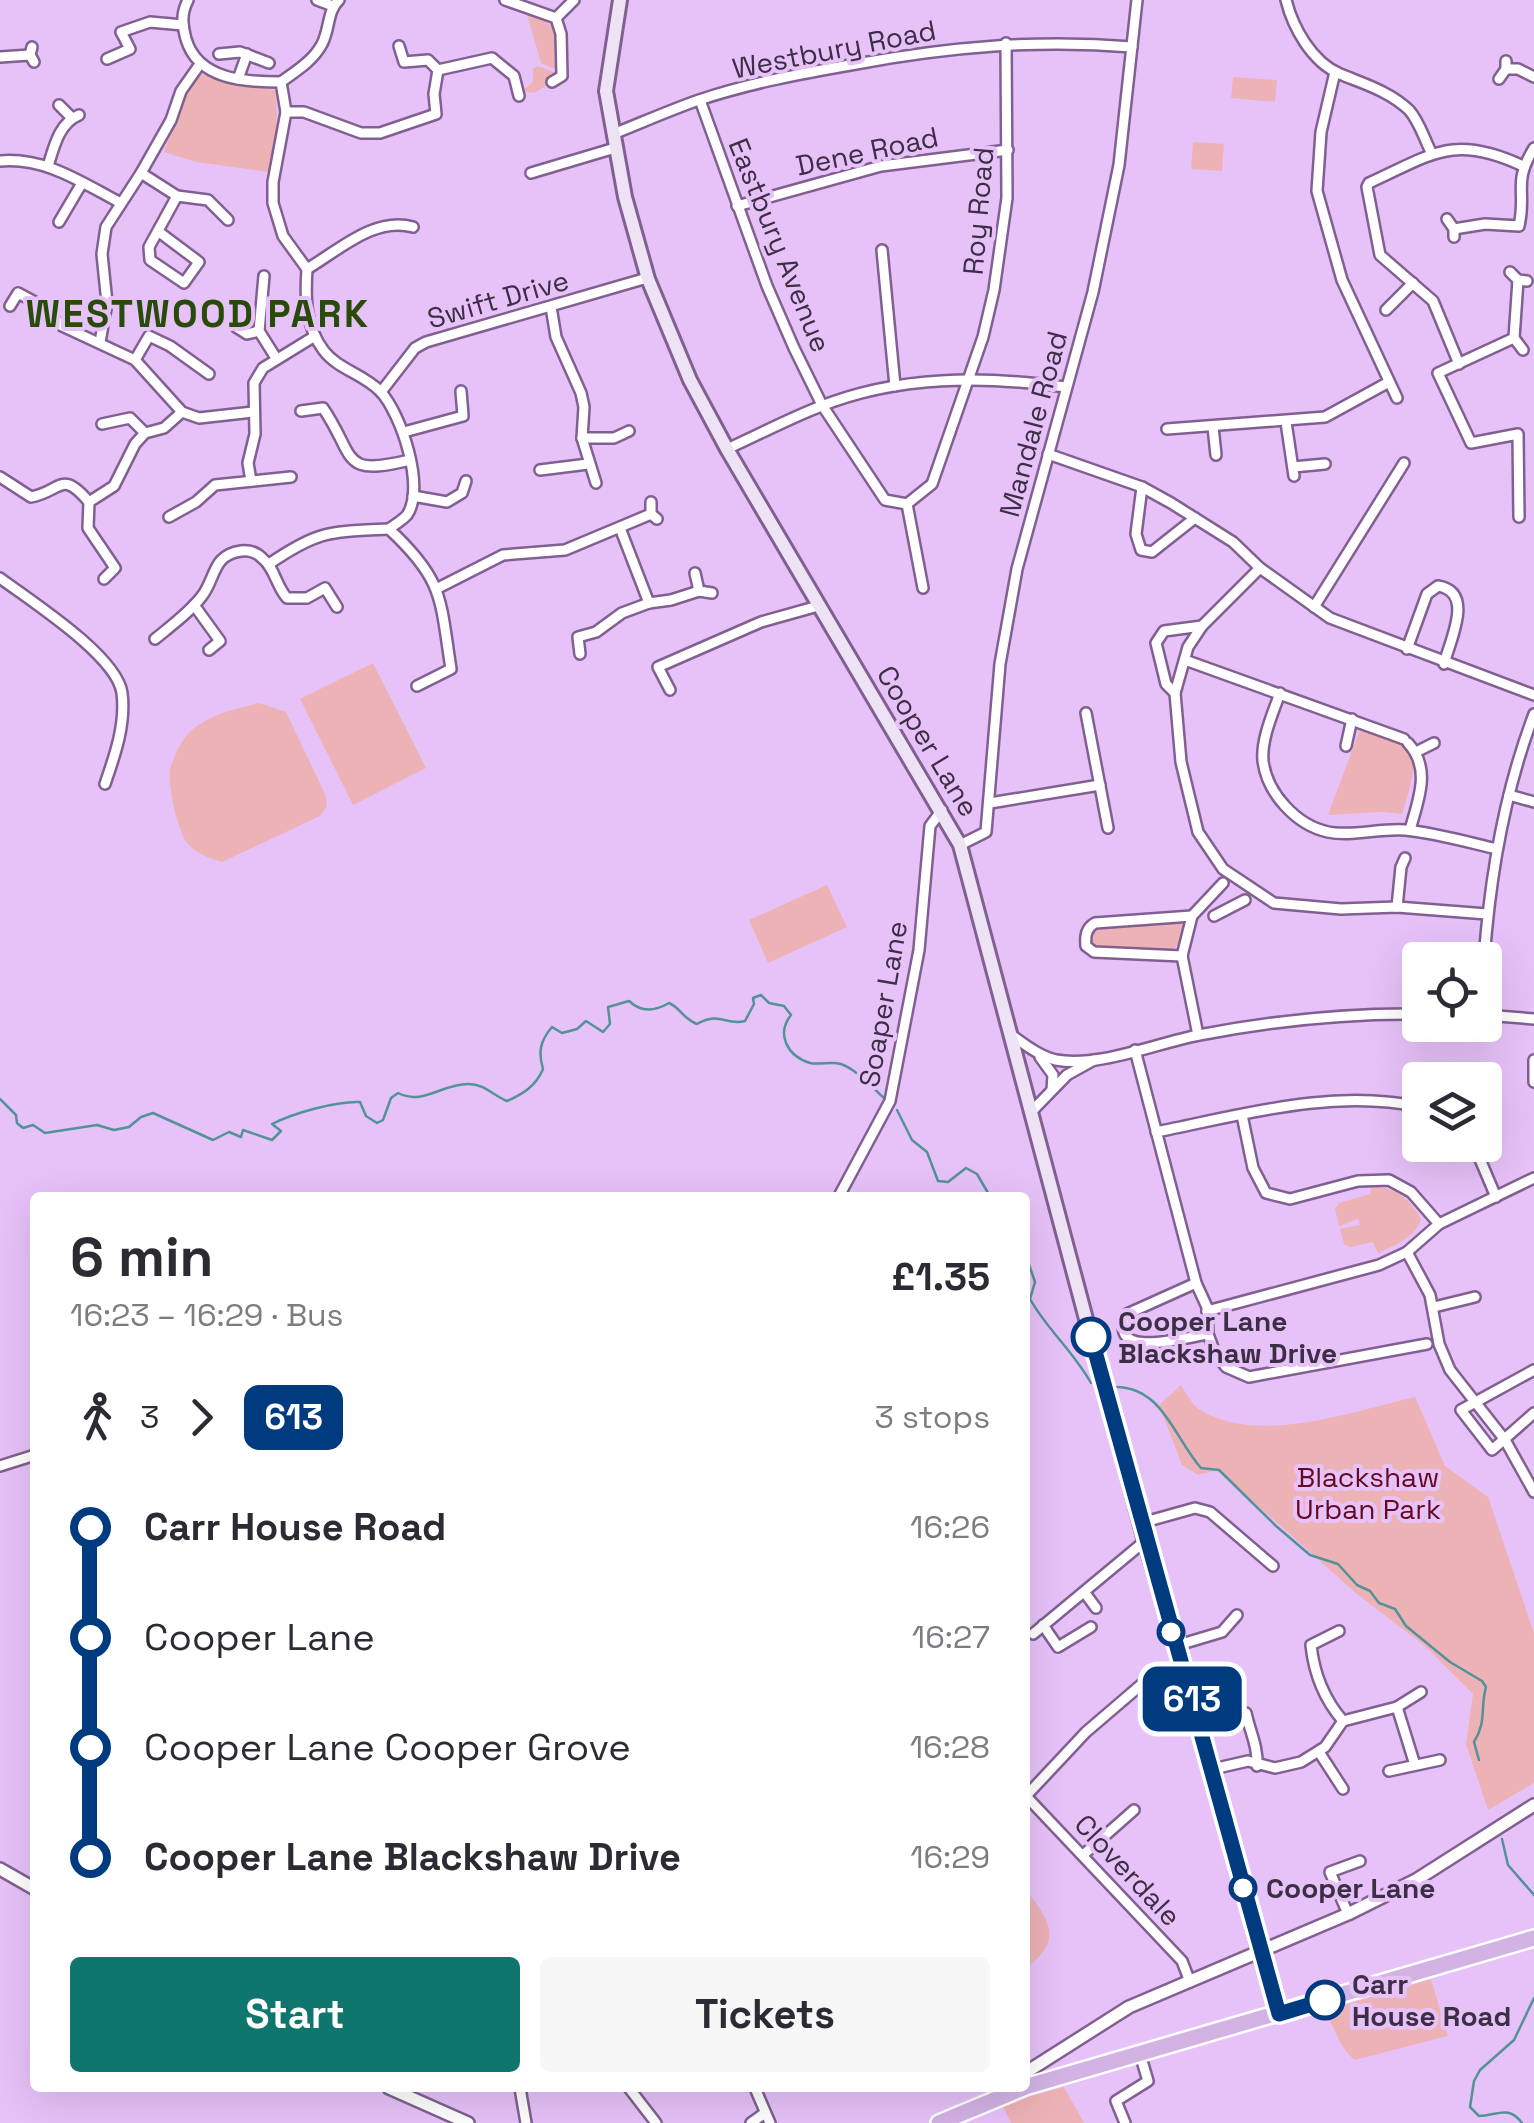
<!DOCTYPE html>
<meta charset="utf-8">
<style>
body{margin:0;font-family:"Space Grotesk",sans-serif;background:#f7f7f7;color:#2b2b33;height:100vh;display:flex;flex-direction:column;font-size:38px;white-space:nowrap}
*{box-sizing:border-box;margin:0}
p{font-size:32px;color:#7c7c81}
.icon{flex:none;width:55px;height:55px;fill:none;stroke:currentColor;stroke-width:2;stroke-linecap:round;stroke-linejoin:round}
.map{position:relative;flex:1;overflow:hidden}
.drawer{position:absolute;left:30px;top:1192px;width:1000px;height:900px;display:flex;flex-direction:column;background:#fff;border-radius:10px;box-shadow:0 10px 40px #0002}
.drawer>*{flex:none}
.badge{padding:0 20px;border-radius:15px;font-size:35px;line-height:65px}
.buttons{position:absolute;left:1402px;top:942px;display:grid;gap:20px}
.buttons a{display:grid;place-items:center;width:100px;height:100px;border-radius:10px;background:#fff;box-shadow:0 10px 40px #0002;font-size:50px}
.map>.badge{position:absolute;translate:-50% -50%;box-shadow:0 0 0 5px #fff}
.legs{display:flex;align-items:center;gap:15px;height:110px;padding:0 40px;font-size:32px}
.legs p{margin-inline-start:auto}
.overview{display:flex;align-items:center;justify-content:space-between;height:170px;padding:0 40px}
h1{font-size:55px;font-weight:700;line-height:75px}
.action{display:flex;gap:20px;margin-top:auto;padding:20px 40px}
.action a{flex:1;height:115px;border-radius:10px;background:#0f766e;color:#fff;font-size:40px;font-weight:700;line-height:115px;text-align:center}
.action a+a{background:#f7f7f7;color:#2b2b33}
ul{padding:0 40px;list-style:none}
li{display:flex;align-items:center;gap:35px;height:110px;font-size:38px}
li i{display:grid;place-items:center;width:15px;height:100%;margin:0 12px;background:currentColor}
li i::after{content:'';width:25px;height:25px;margin:-12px;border:8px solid;border-radius:50%;background:#fff}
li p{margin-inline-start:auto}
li:first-child i{background:linear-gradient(#0000 50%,currentColor 0)}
li:last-child i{background:linear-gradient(currentColor 50%,#0000 0)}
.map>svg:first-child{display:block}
</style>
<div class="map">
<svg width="1534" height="2123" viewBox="0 0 1534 2123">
<rect width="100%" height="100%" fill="#e7c2f9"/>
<g fill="#edb2b6">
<path d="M526 11C573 33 549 32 556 70L541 63Z"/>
<polygon points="537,66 554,72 548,77 549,84 534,93 522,91 533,82 533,69"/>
<polygon points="202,74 240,86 276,90 277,134 268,172 196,162 164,152 184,97 197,76"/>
<polygon points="1233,77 1277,80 1275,102 1231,98"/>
<polygon points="1193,142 1224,144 1222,171 1191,169"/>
<polygon points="373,663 426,768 353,805 300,699"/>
<path d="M259 703 286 712 326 796 327 806 320 816 222 862C209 858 197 854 188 844 178 834 167 783 170 769 174 756 182 738 193 729 212 714 237 708 259 703Z"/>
<path d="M1361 727C1424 749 1420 755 1402 814L1383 812 1328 815Z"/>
<polygon points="827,885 847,927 768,963 749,920"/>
<polygon points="1179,921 1184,926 1183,939 1172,951 1098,948 1091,945 1088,939 1093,927"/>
<path d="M1372 1186C1396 1188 1410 1199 1421 1219 1416 1237 1394 1246 1378 1253L1373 1242 1350 1247 1344 1244 1340 1229 1360 1225 1358 1219 1339 1226 1335 1209 1339 1203 1370 1194Z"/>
<path d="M1181 1385C1186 1393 1192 1405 1200 1410 1259 1446 1353 1411 1415 1397L1445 1466 1488 1497 1534 1633V1783L1488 1810 1466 1744 1473 1694 1425 1646 1357 1594 1218 1470 1198 1475 1182 1465 1159 1405Z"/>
<path d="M1025 1889C1050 1920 1064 1941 1025 1968Z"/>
<path d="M1431 1979 1448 2036 1355 2060C1338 2047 1336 2028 1324 2011Z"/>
<polygon points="1064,2087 1084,2123 1011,2123 1002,2104"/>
</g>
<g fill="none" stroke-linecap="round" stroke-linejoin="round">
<g stroke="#529298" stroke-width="2.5">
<path d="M0 1099 16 1115 17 1123 23 1128 33 1125 45 1133 97 1125 114 1130 129 1127 141 1117 153 1113 213 1140 229 1132 241 1137 243 1130 272 1140 281 1131 272 1124C294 1113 336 1101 360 1102L366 1116 377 1123 383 1120 391 1098 398 1093C423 1106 443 1083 469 1084 484 1084 494 1096 507 1101 523 1094 536 1086 543 1069 538 1052 540 1041 552 1027L562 1033 577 1029 586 1021 603 1032 610 1024 608 1007 629 1001C642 1013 655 1011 669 1003 681 1008 683 1019 697 1024 721 1011 725 1026 745 1021L754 1004 753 998 761 995 769 1003 784 1006 791 1015C776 1034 787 1056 810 1063 820 1065 832 1061 841 1064 856 1069 873 1088 885 1099"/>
<polyline points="897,1110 912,1140 927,1152 938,1181 948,1182 966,1168 977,1174 991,1198"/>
<path d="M1025 1253 1035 1282 1030 1299C1046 1328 1073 1351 1091 1383"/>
<path d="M1112 1387C1162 1384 1174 1438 1201 1468L1219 1470 1276 1526 1310 1555 1338 1564 1357 1585 1370 1591 1379 1603 1395 1609 1406 1626 1450 1662 1482 1681 1486 1687C1480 1709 1487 1721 1474 1742L1479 1760"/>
<polyline points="1502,1839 1508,1865 1534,1895"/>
<path d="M1522 2123C1509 2105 1498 2115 1479 2116L1470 2107 1474 2081 1480 2070 1514 2040 1534 1998"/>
</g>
<defs>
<g id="minor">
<path d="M188 0C181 14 182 24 186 39 198 80 245 82 281 82"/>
<polyline points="317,0 333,6"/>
<polyline points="505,0 556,18 561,34 562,76 552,82"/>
<path d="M1286 0C1293 28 1312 62 1340 74 1364 84 1389 91 1409 110 1419 121 1424 138 1431 152"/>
<polyline points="556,18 574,0"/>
<polyline points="399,46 404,62 428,60 438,70"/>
<polyline points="32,47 30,55 34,62"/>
<polyline points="219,54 240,52 269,63"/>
<polyline points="0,57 30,55"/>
<polyline points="107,59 130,49 121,32 150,22 183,25"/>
<polyline points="1506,69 1518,69 1534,77"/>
<polyline points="1335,72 1321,132 1317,191 1342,280 1397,398"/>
<polyline points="238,79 247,54"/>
<polyline points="1499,79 1506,69 1506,61"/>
<path d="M281 82 286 112 273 182V203L283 236 307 269C305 298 305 326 324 351 338 369 363 374 380 391 401 413 426 488 407 515 403 520 394 525 389 529"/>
<path d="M281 82C296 71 313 61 322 44 330 29 327 11 339 0"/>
<polyline points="700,100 767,286 794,348 822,405 885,500 907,504 932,484 983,337 994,290 1007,198 1006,43"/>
<polyline points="59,105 71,117"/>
<polyline points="286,112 304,112 361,133 380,133 436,114 434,94 438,70 492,58 514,76 519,96"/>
<path d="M613 134C641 123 670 110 699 100 750 83 804 73 856 64 949 47 1038 39 1132 47"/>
<path d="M0 161C45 157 81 182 119 202"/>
<path d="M48 166C54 147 59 123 79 115"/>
<polyline points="141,173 177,196 208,200 228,220"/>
<polyline points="531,173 615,148"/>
<polyline points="737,206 881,166 1008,150"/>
<polyline points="1447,219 1454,229 1454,237"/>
<polyline points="59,222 82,183"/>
<path d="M1454 229 1485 224 1519 226C1527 190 1512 184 1534 148"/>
<polyline points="159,232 199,262 184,283 150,260 149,247 177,196"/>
<polyline points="882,250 895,386"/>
<path d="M307 269C339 250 375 216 413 227"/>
<polyline points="1510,272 1518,280 1527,281"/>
<polyline points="264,276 259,331 276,358"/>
<polyline points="1518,280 1514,338 1438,373 1471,443 1518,434 1519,517"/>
<polyline points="10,306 18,293 44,307 62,326 135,360 182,412 199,418 253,412"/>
<polyline points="551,307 556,337 581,393 584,407 582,438 596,483"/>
<polyline points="1386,310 1413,283"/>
<polyline points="236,327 247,334 259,331"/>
<polyline points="1514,338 1523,350"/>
<polyline points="100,342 107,303 102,254 106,227 141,173 171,120 181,91 200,64"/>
<polyline points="135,360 149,336 170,346 209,374"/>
<path d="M1459 364 1433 301 1380 255 1367 187 1369 183C1431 155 1453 133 1523 166"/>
<polyline points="381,392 415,348 426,342 647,278"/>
<path d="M301 411 323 408C357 458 339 477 410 460"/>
<polyline points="1286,422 1294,476"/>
<polyline points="102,424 130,418 145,433"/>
<polyline points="1213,427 1216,455"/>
<polyline points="1167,429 1325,417 1389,382"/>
<polyline points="404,432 463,416 461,391"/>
<polyline points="582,438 614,438 629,431"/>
<path d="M727 449C758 435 788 419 819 407 898 375 984 376 1066 387"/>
<polyline points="1048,454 1142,487 1171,503 1233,542 1260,568 1330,618 1534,695"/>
<polyline points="1293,467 1325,464"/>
<polyline points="540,470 588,464"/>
<path d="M0 477 31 497C62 491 61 469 89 502"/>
<polyline points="251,481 248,463 255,434 254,383 263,368 315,336"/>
<polyline points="1142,487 1136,534 1141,550 1152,552 1195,518"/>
<polyline points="413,496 447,502 462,493 466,481"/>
<polyline points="651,502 651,514 657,519"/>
<polyline points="907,504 923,588"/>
<polyline points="169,517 196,502 215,485 291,477"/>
<polyline points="620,528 649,603"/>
<path d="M389 529C444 580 440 598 451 669L417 686"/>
<path d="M269 564C319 530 329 532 389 529"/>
<polyline points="1260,568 1202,626 1188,647 1175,693 1181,762 1198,832 1223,869 1274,903 1341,909 1397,907 1487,914"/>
<polyline points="695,573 699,591"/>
<path d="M0 578C31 601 117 656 122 693 126 724 115 755 105 784"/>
<polyline points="104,579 115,568 88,528 89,502 114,486 135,444 145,433 164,428 182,412"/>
<polyline points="438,588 503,555 565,550 651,514"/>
<polyline points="194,605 220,641 209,650"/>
<polyline points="1314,607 1404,463"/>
<path d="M155 639C171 626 190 612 202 596 216 578 212 555 241 551 249 550 256 552 262 558 275 568 276 586 287 598H307L325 588 337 607"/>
<path d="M1407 649 1427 594 1438 586C1475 592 1450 640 1444 664"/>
<polyline points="580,654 578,637 596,632 622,613 649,603 671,600 699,591 712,593"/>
<polyline points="1185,660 1404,739"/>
<polyline points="670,690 658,667 761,622 818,606"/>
<polyline points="1175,693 1166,684 1156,643 1164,631 1202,626"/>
<path d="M1280 693C1273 713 1261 739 1263 761 1267 793 1296 825 1328 832 1351 837 1380 828 1405 830 1436 833 1467 842 1497 849"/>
<polyline points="1086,713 1108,828"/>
<path d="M1408 743C1432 769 1418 800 1410 830"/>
<polyline points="1346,746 1352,719"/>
<polyline points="1416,752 1434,743"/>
<polyline points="1509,795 1534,802"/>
<polyline points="990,803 1100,785"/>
<polyline points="960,845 986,832 1000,664 1017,569 1093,292 1119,165 1137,0"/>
<polyline points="1397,907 1401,867 1405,858"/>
<polyline points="1214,916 1245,900"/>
<path d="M1182 956 1094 952 1086 946C1085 936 1086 928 1095 923L1192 916"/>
<path d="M1484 960C1490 876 1504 793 1534 714"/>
<polyline points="1485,1015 1534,1019"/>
<path d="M1010 1034C1024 1044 1039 1056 1056 1060 1098 1068 1157 1043 1199 1035 1272 1021 1346 1013 1420 1014"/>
<polyline points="1198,1035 1182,956 1192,916 1223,883"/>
<polyline points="1135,1050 1196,1283 1207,1307 1208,1334 1215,1353 1226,1367 1249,1377 1427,1344"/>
<polyline points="1040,1057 1053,1075 1052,1090"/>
<polyline points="1534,1060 1534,1082"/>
<polyline points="1031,1112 1067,1075 1094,1060"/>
<polyline points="1242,1115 1253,1168 1266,1193 1290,1199 1358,1181 1389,1180 1411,1192 1439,1224"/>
<path d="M1156 1132C1242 1115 1333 1088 1420 1107"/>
<polyline points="1474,1145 1496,1197"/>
<polyline points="838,1198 890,1101 919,950 930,826 942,810"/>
<polyline points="1407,1252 1430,1295 1439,1344 1450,1370 1505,1440 1534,1492"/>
<path d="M1196 1283 1127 1314C1105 1361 1186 1337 1208 1334"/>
<polyline points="1434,1307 1475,1297"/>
<polyline points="1207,1311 1379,1265 1407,1252 1439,1224 1534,1178"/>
<polyline points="1534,1370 1461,1410 1492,1450 1534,1413"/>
<polyline points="0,1466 35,1455"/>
<polyline points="1141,1523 1195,1508 1210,1512 1273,1566"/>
<polyline points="1085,1593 1096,1608"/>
<polyline points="1043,1625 1058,1647 1091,1627"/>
<path d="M1339 1631 1311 1645C1314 1674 1324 1699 1343 1721"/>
<polyline points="1033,1634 1145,1541"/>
<polyline points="1175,1646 1222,1632 1237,1615"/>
<polyline points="1397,1707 1415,1765"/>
<path d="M1246 1713C1250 1732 1258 1746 1257 1766"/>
<polyline points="1319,1752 1343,1789"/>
<polyline points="1213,1769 1248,1761 1275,1768 1301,1762 1325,1747 1343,1721 1397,1707 1421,1692"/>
<polyline points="1389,1771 1440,1760"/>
<polyline points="1025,1795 1182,1961 1190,1982"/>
<polyline points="1026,1796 1086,1732 1149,1678 1183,1670"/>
<polyline points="1083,1855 1134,1810"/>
<polyline points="1348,1914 1330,1872 1360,1861"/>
<polyline points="520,2088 526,2123"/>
<polyline points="629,2088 656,2123"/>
<polyline points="755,2088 770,2123"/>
<polyline points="751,2123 765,2113"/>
<polyline points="1125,2123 1116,2101 1148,2081 1140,2054"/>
</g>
<g id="tertiary">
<polyline points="0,1869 35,1889"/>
<polyline points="1025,2073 1129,2007 1348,1914 1416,1880 1534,1805"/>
<polyline points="389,2088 468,2123"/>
</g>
<polyline id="secondary" points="620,0 606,91 625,197 648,279 690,380 727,449 960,845 1145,1541 1213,1769 1260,1954 1279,2014"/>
<g id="trunk">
<polyline points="1025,2087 1534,1938"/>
<polyline points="939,2123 1023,2088"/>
</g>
</defs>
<use href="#minor" stroke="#816091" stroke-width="14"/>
<use href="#tertiary" stroke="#816091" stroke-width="16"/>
<use href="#secondary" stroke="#816091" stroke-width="18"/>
<use href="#trunk" stroke="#fff" stroke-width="20"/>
<use href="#minor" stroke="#fff" stroke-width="9"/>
<use href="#tertiary" stroke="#fff" stroke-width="11"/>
<use href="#secondary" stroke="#eee2f5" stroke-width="12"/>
<use href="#trunk" stroke="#d3b2e4" stroke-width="15"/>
</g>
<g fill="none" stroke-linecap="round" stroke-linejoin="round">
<defs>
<polyline id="line-1" points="1091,1337 1279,2014 1325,2000"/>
</defs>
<use href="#line-1" stroke="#fff" stroke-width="22"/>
<use href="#line-1" stroke="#003b80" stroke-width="15"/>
</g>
<g fill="#fff" stroke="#003b80" stroke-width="5">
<circle cx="1091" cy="1337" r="18"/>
<circle cx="1171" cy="1632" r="12"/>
<circle cx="1243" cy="1888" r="12"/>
<circle cx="1325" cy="2000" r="18"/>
</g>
<g text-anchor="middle" stroke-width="8" stroke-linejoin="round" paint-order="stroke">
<g font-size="28" fill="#3c2e44" stroke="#e7c2f9">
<text transform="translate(834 49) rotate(-11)" y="10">Westbury Road</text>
<text transform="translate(867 151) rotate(-12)" y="10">Dene Road</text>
<text transform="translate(978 211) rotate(-85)" y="10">Roy Road</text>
<text transform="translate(780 245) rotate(68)" y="10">Eastbury Avenue</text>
<text transform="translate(498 299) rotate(-16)" y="10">Swift Drive</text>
<text transform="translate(1033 424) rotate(-75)" y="10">Mandale Road</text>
<text transform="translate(928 741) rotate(59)" y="10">Cooper Lane</text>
<text transform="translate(883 1004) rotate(-80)" y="10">Soaper Lane</text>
<text transform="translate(1128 1870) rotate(47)" y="10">Cloverdale</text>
</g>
<g font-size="28" font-weight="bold" fill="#3c2e44" stroke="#e7c2f9" text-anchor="start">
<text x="1118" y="1331">Cooper Lane<tspan x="1118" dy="32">Blackshaw Drive</tspan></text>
<text x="1266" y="1898">Cooper Lane</text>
<text x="1352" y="1994">Carr<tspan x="1352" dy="32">House Road</tspan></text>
</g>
<g font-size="28" fill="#650921" stroke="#e7c2f9">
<text x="1368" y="1487">Blackshaw<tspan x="1368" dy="32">Urban Park</tspan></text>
</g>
<g font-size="38" font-weight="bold" letter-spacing="2.5" fill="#294b09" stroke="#e7c2f9">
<text x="198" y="327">WESTWOOD PARK</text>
</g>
</g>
</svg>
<div class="buttons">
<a><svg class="icon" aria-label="locate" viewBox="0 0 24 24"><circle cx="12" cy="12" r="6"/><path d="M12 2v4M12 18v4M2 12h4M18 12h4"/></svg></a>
<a><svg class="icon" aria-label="layers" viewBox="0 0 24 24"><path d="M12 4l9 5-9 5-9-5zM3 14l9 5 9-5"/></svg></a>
</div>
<b class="badge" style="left:1192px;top:1699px;background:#003b80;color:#fff">613</b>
<section class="drawer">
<div class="overview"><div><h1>6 min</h1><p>16:23 – 16:29 · Bus</p></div><b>£1.35</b></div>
<div class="legs"><svg class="icon" aria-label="walk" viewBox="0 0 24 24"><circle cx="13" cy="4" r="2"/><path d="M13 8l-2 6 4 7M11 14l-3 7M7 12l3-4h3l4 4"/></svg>3<svg class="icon" aria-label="forward" viewBox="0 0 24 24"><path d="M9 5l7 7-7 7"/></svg><b class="badge" style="background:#003b80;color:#fff">613</b><p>3 stops</p></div>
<ul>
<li><i style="color:#003b80"></i><b>Carr House Road</b><p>16:26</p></li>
<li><i style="color:#003b80"></i><span>Cooper Lane</span><p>16:27</p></li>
<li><i style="color:#003b80"></i><span>Cooper Lane Cooper Grove</span><p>16:28</p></li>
<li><i style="color:#003b80"></i><b>Cooper Lane Blackshaw Drive</b><p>16:29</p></li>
</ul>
<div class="action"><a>Start</a><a>Tickets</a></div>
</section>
</div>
